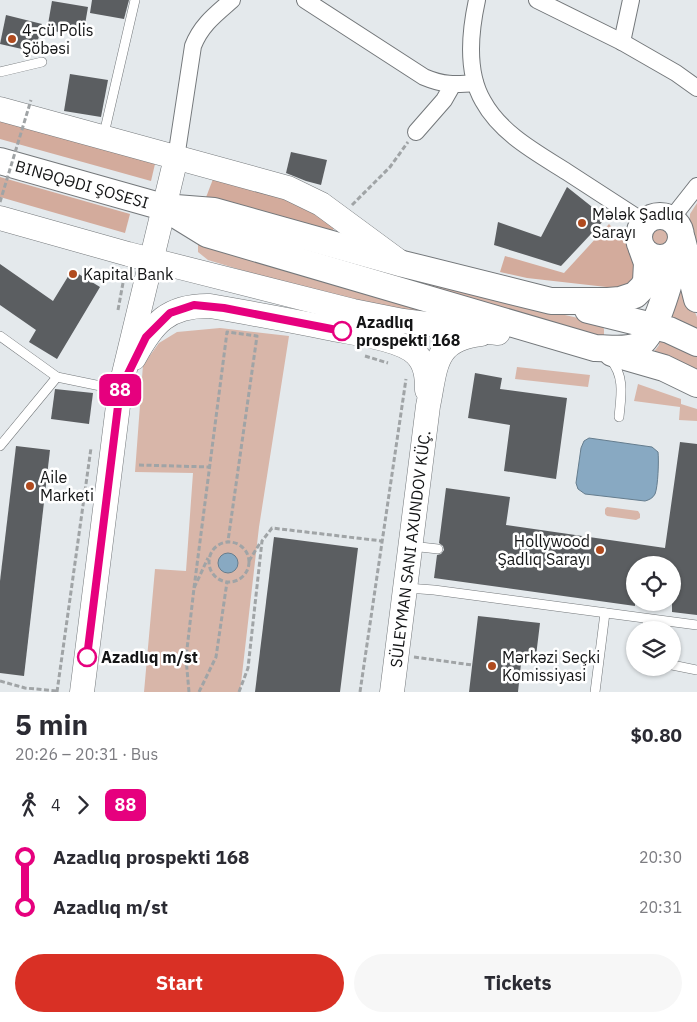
<!DOCTYPE html>
<meta charset="utf-8">
<style>
body{margin:0;font-family:"IBM Plex Sans",sans-serif;background:#f7f7f7;color:#2b2b33;height:100vh;display:flex;flex-direction:column;font-size:19px;white-space:nowrap}
*{box-sizing:border-box;margin:0}
p{font-size:16px;color:#7c7c81}
.icon{flex:none;width:28px;height:28px;fill:none;stroke:currentColor;stroke-width:2;stroke-linecap:round;stroke-linejoin:round}
.map{position:relative;height:692px;overflow:hidden}
.sheet{display:flex;flex-direction:column;background:#fff;flex:1}
.sheet>*{flex:none}
.badge{padding:0 10px;border-radius:8px;font-size:18px;line-height:32px}
.controls{position:absolute;left:626px;top:556px;display:grid;gap:10px}
.controls a{display:grid;place-items:center;width:55px;height:55px;border-radius:50%;background:#fff;box-shadow:0 1px 4px #0004;font-size:25px}
.map>.badge{position:absolute;translate:-50% -50%;box-shadow:0 0 0 2px #fff}
.legs{display:flex;align-items:center;gap:8px;height:55px;padding:0 15px;font-size:16px}
.legs p{margin-inline-start:auto}
.overview{display:flex;align-items:center;justify-content:space-between;height:85px;padding:0 15px}
h1{font-size:28px;font-weight:800;line-height:38px}
.cta{display:flex;gap:10px;margin-top:auto;padding:10px 15px}
.cta a{flex:1;height:58px;border-radius:30px;background:#d93025;color:#fff;font-size:20px;font-weight:800;line-height:58px;text-align:center}
.cta a+a{background:#f7f7f7;color:#2b2b33}
ul{padding:0 15px;list-style:none}
li{display:flex;align-items:center;gap:18px;height:50px;font-size:19px}
li i{display:grid;place-items:center;width:8px;height:100%;margin:0 6px;background:currentColor}
li i::after{content:'';width:12px;height:12px;margin:-6px;border:4px solid;border-radius:50%;background:#fff}
li p{margin-inline-start:auto}
li:first-child i{background:linear-gradient(#0000 50%,currentColor 0)}
li:last-child i{background:linear-gradient(currentColor 50%,#0000 0)}
.map>svg:first-child{display:block}
</style>
<div class="map">
<svg width="697" height="692" viewBox="0 0 697 692">
<rect width="100%" height="100%" fill="#e4e9ec"/>
<g fill="#d8b6a9">
<polygon points="697,203 697,264 689,235 690,214"/>
<path d="M663 224 672 232 667 249 662 251 653 250 646 238C647 228 653 223 663 224Z"/>
<polygon points="198,241 467,319 407,314 277,281 208,260 198,252"/>
<polygon points="678,273 697,317 697,333 671,318"/>
<polygon points="385,274 600,323 604,329 604,335 598,338"/>
<polygon points="220,328 289,336 259,527 240,692 144,692 155,569 186,571 193,473 135,472 143,365 159,343 177,332"/>
<polygon points="660,335 697,354 697,371 653,353 659,345"/>
<polygon points="517,367 590,375 588,387 515,379"/>
<polygon points="638,384 681,399 681,404 697,409 697,421 679,420 680,407 634,401"/>
<polygon points="607,507 638,511 640,514 640,518 636,520 607,516 605,514 605,509"/>
</g>
<g fill="#d3ab9c">
<polygon points="0,120 155,164 151,181 0,139"/>
<polygon points="0,177 130,214 125,233 0,197"/>
<polygon points="213,179 296,200 335,225 332,233 205,200"/>
<polygon points="609,224 639,257 637,280 624,289 527,278 500,272 505,256 564,273"/>
</g>
<g fill="#88a9c2" stroke="#657d8e">
<path d="M589 438 652 447 658 452C659 460 658 487 655 494 653 498 649 500 645 501L585 494 578 489 576 483 581 448 584 441Z"/>
<circle cx="228" cy="563" r="10"/>
</g>
<g fill="#5b5e61">
<polygon points="92,0 129,0 124,19 90,13"/>
<polygon points="52,1 88,7 83,36 47,30"/>
<polygon points="6,15 42,24 35,52 0,44"/>
<polygon points="70,74 108,80 101,117 64,111"/>
<polygon points="291,152 327,160 321,185 306,181 286,173"/>
<polygon points="567,187 606,218 561,266 494,245 498,222 541,237"/>
<polygon points="0,264 53,301 72,270 100,287 57,359 29,342 36,330 0,305"/>
<polygon points="475,373 502,378 500,389 567,398 556,479 504,471 510,425 468,418"/>
<polygon points="55,389 93,393 89,424 51,419"/>
<polygon points="680,442 697,444 697,615 672,612 672,565 635,565 635,606 434,578 437,555 441,554 444,550 443,546 439,543 446,488 510,497 506,525 665,548"/>
<polygon points="16,446 50,450 24,676 0,673 0,581"/>
<polygon points="274,537 358,548 340,692 255,692"/>
<polygon points="478,616 540,623 536,656 522,654 518,692 469,692"/>
</g>
<g fill="none" stroke-linecap="round" stroke-linejoin="round">
<defs>
<g id="lane">
<polyline points="0,72 42,62"/>
<polyline points="103,138 135,0"/>
<polyline points="0,336 57,377 120,390"/>
<path d="M611 360C625 377 621 396 619 417"/>
<polyline points="0,446 57,377"/>
<polyline points="411,546 438,549"/>
<polyline points="407,588 434,590 697,625"/>
<polyline points="646,630 648,619"/>
<polyline points="672,665 697,670"/>
<polyline points="595,692 605,613"/>
</g>
<g id="street">
<path d="M305 0 424 77C443 85 454 85 475 83"/>
<path d="M477 0C470 32 466 72 483 101 501 134 537 153 567 172 593 189 619 206 644 222"/>
<polyline points="537,0 622,42 676,73 697,88"/>
<polyline points="622,42 631,0"/>
<polyline points="416,132 444,100 452,86"/>
<path d="M176 158 193 46C201 25 216 14 232 0"/>
<polyline points="671,219 697,186"/>
</g>
<g id="secondary">
<polyline points="0,109 288,188 321,204 397,260"/>
<polyline points="0,218 128,254 353,311 403,321 498,333"/>
<path d="M134 358C153 323 168 305 210 306 250 313 289 320 328 328 351 333 400 338 416 354 426 364 427 377 427 390"/>
<polyline points="82,692 120,390 176,158"/>
<path d="M392 692 428 406C436 368 433 339 481 334"/>
</g>
<g id="primary">
<polyline points="0,161 163,207 214,211 403,264 551,301 608,301 620,300 635,295 643,287 646,281 647,263 642,249"/>
<path d="M168 210 207 234 595 348C608 348 625 351 637 346 658 336 673 267 680 244"/>
<circle cx="660" cy="237" r="21"/>
<polyline points="682,239 697,299"/>
<polyline points="588,310 669,330 697,343"/>
<polyline points="612,353 664,368 697,384"/>
</g>
</defs>
<use href="#lane" stroke="#74787b" stroke-width="10"/>
<use href="#street" stroke="#74787b" stroke-width="18"/>
<use href="#secondary" stroke="#74787b" stroke-width="25"/>
<use href="#primary" stroke="#74787b" stroke-width="28"/>
<g stroke="#a0a4a6" stroke-width="3" stroke-dasharray="5 2.5" stroke-linecap="butt">
<polyline points="352,205 390,167 408,142"/>
<polyline points="118,310 125,272"/>
<polyline points="365,356 388,363"/>
<polyline points="139,465 210,467"/>
<circle cx="229" cy="562" r="20"/>
<polyline points="249,561 260,543"/>
<polyline points="194,588 227,332 257,336 228,541"/>
<polyline points="414,657 472,665"/>
<polyline points="0,681 25,688 57,691"/>
<polyline points="57,692 91,448"/>
<polyline points="189,692 186,658 194,588 208,558"/>
<polyline points="199,692 216,657 227,582"/>
<polyline points="239,692 248,668 262,541 272,528 382,541"/>
<polyline points="360,692 406,379"/>
</g>
<use href="#lane" stroke="#fff" stroke-width="9"/>
<use href="#street" stroke="#fff" stroke-width="16"/>
<use href="#secondary" stroke="#fff" stroke-width="24"/>
<use href="#primary" stroke="#fff" stroke-width="26"/>
<polyline stroke="#a0a4a6" stroke-width="3" stroke-dasharray="5 2.5" stroke-linecap="butt" points="0,202 31,100"/>
</g>
<g fill="none" stroke-linecap="round" stroke-linejoin="round">
<defs>
<polyline id="line-1" points="87,657 120,390 146,337 170,313 194,305 224,308 342,331"/>
</defs>
<use href="#line-1" stroke="#fff" stroke-width="11"/>
<use href="#line-1" stroke="#e6007e" stroke-width="8"/>
</g>
<g fill="#b04b1f" stroke="#fff" stroke-width="2">
<circle cx="12" cy="39" r="5"/>
<circle cx="582" cy="223" r="5"/>
<circle cx="73" cy="274" r="5"/>
<circle cx="30" cy="486" r="5"/>
<circle cx="600" cy="550" r="5"/>
<circle cx="492" cy="666" r="5"/>
</g>
<g fill="#fff" stroke="#e6007e" stroke-width="2.5">
<circle cx="342" cy="331" r="9"/>
<circle cx="87" cy="657" r="9"/>
</g>
<g text-anchor="middle" stroke-width="5" stroke-linejoin="round" paint-order="stroke">
<g font-size="16" fill="#141516" stroke="#fff" text-anchor="start">
<text x="22" y="36">4-cü Polis<tspan x="22" dy="18">Şöbəsi</tspan></text>
<text x="592" y="220">Mələk Şadlıq<tspan x="592" dy="18">Sarayı</tspan></text>
<text x="83" y="280">Kapital Bank</text>
<text x="40" y="483">Aile<tspan x="40" dy="18">Marketi</tspan></text>
<text x="590" y="547" text-anchor="end">Hollywood<tspan x="590" dy="18">Şadlıq Sarayı</tspan></text>
<text x="502" y="663">Mərkəzi Seçki<tspan x="502" dy="18">Komissiyasi</tspan></text>
</g>
<g font-size="16" fill="#141516" stroke="#fff">
<text transform="translate(82 184) rotate(16)" y="6">BINƏQƏDI ŞOSESI</text>
<text transform="translate(410 549) rotate(-83)" y="6">SÜLEYMAN SANI AXUNDOV KÜÇ.</text>
</g>
<g font-size="16" font-weight="bold" fill="#141516" stroke="#fff" text-anchor="start">
<text x="356" y="328">Azadlıq<tspan x="356" dy="18">prospekti 168</tspan></text>
<text x="101" y="663">Azadlıq m/st</text>
</g>
</g>
</svg>
<div class="controls">
<a><svg class="icon" aria-label="locate" viewBox="0 0 24 24"><circle cx="12" cy="12" r="6"/><path d="M12 2v4M12 18v4M2 12h4M18 12h4"/></svg></a>
<a><svg class="icon" aria-label="layers" viewBox="0 0 24 24"><path d="M12 4l9 5-9 5-9-5zM3 14l9 5 9-5"/></svg></a>
</div>
<b class="badge" style="left:120px;top:390px;background:#e6007e;color:#fff">88</b>
</div>
<section class="sheet">
<div class="overview"><div><h1>5 min</h1><p>20:26 – 20:31 · Bus</p></div><b>$0.80</b></div>
<div class="legs"><svg class="icon" aria-label="walk" viewBox="0 0 24 24"><circle cx="13" cy="4" r="2"/><path d="M13 8l-2 6 4 7M11 14l-3 7M7 12l3-4h3l4 4"/></svg>4<svg class="icon" aria-label="forward" viewBox="0 0 24 24"><path d="M9 5l7 7-7 7"/></svg><b class="badge" style="background:#e6007e;color:#fff">88</b></div>
<ul>
<li><i style="color:#e6007e"></i><b>Azadlıq prospekti 168</b><p>20:30</p></li>
<li><i style="color:#e6007e"></i><b>Azadlıq m/st</b><p>20:31</p></li>
</ul>
<div class="cta"><a>Start</a><a>Tickets</a></div>
</section>
